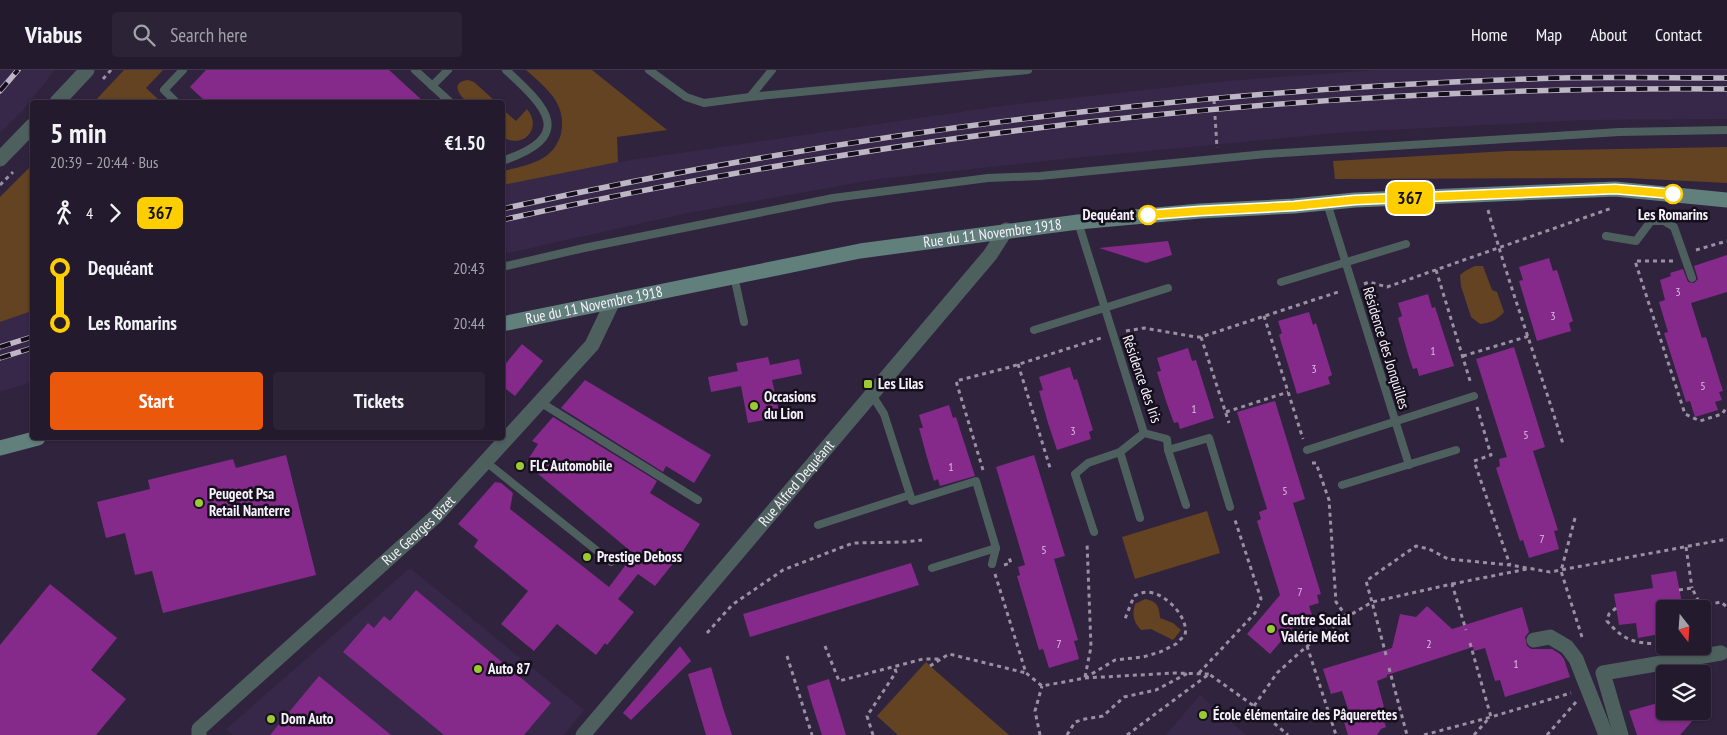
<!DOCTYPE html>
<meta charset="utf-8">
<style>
body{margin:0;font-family:"PT Sans Narrow",sans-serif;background:#2c2336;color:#f1f3f6;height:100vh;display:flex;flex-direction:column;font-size:19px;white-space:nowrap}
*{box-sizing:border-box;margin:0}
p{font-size:16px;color:#a3a1aa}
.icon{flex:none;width:28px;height:28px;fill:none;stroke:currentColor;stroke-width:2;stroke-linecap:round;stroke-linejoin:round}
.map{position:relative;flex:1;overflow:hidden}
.sheet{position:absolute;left:30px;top:30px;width:475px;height:340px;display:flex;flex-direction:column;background:#241a2e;border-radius:5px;box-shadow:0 1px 4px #0004,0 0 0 1px #41384a}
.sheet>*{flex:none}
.badge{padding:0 10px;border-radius:8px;font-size:18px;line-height:32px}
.needle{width:32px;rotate:163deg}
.controls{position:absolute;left:1656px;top:530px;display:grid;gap:10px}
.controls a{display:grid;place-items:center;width:55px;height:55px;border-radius:5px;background:#241a2e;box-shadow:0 1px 4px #0004,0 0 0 1px #41384a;font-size:25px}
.map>.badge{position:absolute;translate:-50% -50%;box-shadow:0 0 0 2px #fff}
.legs{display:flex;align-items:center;gap:8px;height:55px;padding:0 20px;font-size:16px}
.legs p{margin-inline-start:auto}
.overview{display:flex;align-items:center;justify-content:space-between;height:85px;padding:0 20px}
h1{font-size:28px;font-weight:700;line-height:38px}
.primary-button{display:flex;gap:10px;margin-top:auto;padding:10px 20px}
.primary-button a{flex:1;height:58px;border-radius:5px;background:#ea580c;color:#fff;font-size:20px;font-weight:700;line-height:58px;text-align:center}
.primary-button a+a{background:#2c2336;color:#f1f3f6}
ul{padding:0 20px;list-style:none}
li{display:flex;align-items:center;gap:18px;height:55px;font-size:19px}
li i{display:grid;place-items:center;width:8px;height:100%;margin:0 6px;background:currentColor}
li i::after{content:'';width:12px;height:12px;margin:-6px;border:4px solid;border-radius:50%;background:#241a2e}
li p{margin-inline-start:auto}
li:first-child i{background:linear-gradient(#0000 50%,currentColor 0)}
li:last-child i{background:linear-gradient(currentColor 50%,#0000 0)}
header{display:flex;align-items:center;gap:30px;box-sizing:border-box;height:70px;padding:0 25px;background:#241a2e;border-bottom:1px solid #41384a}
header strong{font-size:24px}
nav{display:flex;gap:28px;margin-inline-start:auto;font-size:18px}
.search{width:350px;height:45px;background:#2c2336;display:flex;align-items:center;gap:12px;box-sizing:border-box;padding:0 18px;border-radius:5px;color:#a3a1aa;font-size:19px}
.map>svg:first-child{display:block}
</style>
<header>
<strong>Viabus</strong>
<div class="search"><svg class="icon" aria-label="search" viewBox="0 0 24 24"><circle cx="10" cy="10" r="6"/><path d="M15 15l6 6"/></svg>Search here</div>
<nav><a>Home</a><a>Map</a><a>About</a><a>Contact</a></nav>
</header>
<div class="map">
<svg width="1727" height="665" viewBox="0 0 1727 665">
<rect width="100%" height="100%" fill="#30233e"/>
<g fill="#372749">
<polygon points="0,0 55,0 23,40 0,63"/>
<polygon points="1374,0 1727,0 1727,49 1585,50 1348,62 1074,88 879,109 688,143 503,184 503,115 618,92 1008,35 1226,11"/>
<polygon points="32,241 32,312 0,322 0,252"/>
<polygon points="410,498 584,640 564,665 233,665 226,659"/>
<polygon points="1200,625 1246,665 1166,665"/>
</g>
<g fill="#634322">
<polygon points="124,0 163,0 146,18 161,32 94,32"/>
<path d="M526 0H592L667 60 617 67 618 92 503 115V101C516 98 531 95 543 88 552 83 558 74 561 64 567 33 547 19 526 0Z"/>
<path d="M468 10 474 12 496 32H467C459 25 450 12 468 10Z"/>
<path d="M502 39 516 51 527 39C543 58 523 80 503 67Z"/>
<polygon points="1727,77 1727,113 1627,108 1335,109 1333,91 1508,81"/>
<polygon points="32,95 32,241 0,252 0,127"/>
<path d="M1475 196H1483L1492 220 1497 222 1504 242C1497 250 1491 253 1480 254L1471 247 1461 216 1460 205 1465 201Z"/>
<polygon points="1207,441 1220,483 1135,509 1122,467"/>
<path d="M1145 529C1157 531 1159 536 1160 548L1173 553 1181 560 1173 570 1151 559 1141 560C1133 551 1132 545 1135 534Z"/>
<polygon points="926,592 930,596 1009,665 898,665 877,646"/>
</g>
<g fill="#852a8b">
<polygon points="206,0 389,0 424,32 206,32 190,17"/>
<polygon points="1168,171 1172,185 1146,193 1099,178"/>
<polygon points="1727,185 1727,222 1691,233 1702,268 1706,267 1723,321 1719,322 1722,330 1715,332 1718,340 1695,347 1690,331 1686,332 1664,263 1668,262 1659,232 1665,230 1660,210 1671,206 1670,203 1683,199 1688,212 1694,213 1698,209 1694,196"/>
<polygon points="1549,188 1553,201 1557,200 1573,251 1569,253 1571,261 1537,271 1519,211 1523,210 1519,197"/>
<polygon points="1428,224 1432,238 1435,237 1454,296 1419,306 1417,298 1413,299 1408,284 1398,248 1402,246 1398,233"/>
<polygon points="1309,242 1313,255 1316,253 1332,305 1328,307 1330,314 1297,324 1279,265 1282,263 1278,251"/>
<polygon points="522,274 543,291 515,326 502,316 502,298"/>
<polygon points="1514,277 1545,377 1533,381 1558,460 1554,461 1559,479 1529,488 1523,470 1520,471 1496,398 1500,396 1499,389 1507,387 1476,289"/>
<polygon points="1188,278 1192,291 1196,290 1214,348 1180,359 1178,352 1174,353 1166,331 1157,302 1161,301 1157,288"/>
<polygon points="768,287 770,295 799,289 802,304 772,310 780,347 748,353 741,316 711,322 708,307 738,301 736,293"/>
<polygon points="1070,297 1074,310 1077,309 1093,360 1089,362 1091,369 1057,380 1048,353 1039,321 1043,320 1039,307"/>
<polygon points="585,310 711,385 694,413 666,396 663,402 561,338"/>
<polygon points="1275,331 1305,429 1293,433 1321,524 1317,525 1319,533 1309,536 1312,545 1300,549 1270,584 1247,564 1280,525 1257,451 1261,449 1259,442 1267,439 1237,342"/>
<polygon points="949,335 953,348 956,347 975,406 940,416 938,409 934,411 926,384 919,358 923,358 919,345"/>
<polygon points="553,347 657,411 650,423 700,454 683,481 655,516 638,504 618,529 634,542 607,575 605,573 596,585 557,554 534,581 501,554 528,521 474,477 478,470 458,454 495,412 501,413 513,423 510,439 609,517 634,484 537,403 539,399 527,391 538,374 532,371"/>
<polygon points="286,385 316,505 163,543 152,501 135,505 125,463 106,468 97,432 150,419 148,410 233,389 236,398"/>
<polygon points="1034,385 1065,486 1054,489 1078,570 1074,571 1079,589 1049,598 1043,579 1039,580 1017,506 1020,505 1018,497 1025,495 996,397"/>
<polygon points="911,493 919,515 750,567 743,544"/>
<polygon points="1676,501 1683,539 1665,539 1665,563 1638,568 1636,553 1619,555 1614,524 1653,518 1651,505"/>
<polygon points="50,514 117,568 91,600 126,629 96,665 0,665 0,575"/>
<polygon points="416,520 551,633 524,665 444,665 343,582 368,553 374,558 384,546 390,551"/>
<polygon points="1427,536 1452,559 1522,537 1529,562 1525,567 1527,576 1531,579 1552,579 1560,584 1564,589 1570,607 1505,627 1500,610 1495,611 1485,578 1474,581 1473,577 1387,605 1387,607 1377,611 1384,637 1380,639 1386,657 1381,659 1377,665 1348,665 1344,652 1350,645 1342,621 1331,624 1323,599 1392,578 1400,544 1416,547"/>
<polygon points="680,576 691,591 631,650 623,643"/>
<polygon points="711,597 723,638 732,665 706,665 688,604"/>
<polygon points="319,606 391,665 270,665"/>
<polygon points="829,609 846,665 822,665 812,634 807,616"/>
<polygon points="1665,631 1665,641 1701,641 1680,665 1637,665 1629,641"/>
</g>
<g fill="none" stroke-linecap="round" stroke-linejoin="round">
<g stroke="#9990a2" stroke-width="3" stroke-dasharray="4 4" stroke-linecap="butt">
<polyline points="103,9 111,0"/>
<polyline points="1214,30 1217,78"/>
<polyline points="0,115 13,102"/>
<path d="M1488 140C1510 219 1539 296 1563 374"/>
<polyline points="1696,180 1727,171"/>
<polyline points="1673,191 1635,191 1685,344 1700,351 1722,344 1727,337"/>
<polyline points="1436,200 1471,314"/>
<polyline points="1364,214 1369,212 1387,217 1612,138"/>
<polyline points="1264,246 1303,369"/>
<polyline points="1126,261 1144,258 1196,267 1201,267 1341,221"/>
<polyline points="1201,267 1229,353"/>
<polyline points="1463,286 1529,266"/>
<polyline points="1018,294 1051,401"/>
<polyline points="1477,337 1491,385 1474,391 1510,495"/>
<polyline points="1226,342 1288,322"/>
<polyline points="1312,393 1316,393 1329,430 1336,532 1347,547"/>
<polyline points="983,400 956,311 1010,297 1101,268"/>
<polyline points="1575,448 1561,501 1582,567"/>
<polyline points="1686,477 1692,518"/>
<polyline points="1004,495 1011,493 1008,485"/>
<polyline points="995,504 1026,603 1042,616 1085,608 1175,603 1209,604"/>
<polyline points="1452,514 1527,499"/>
<polyline points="1679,520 1692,518 1701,536 1721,532 1727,537"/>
<path d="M1616 538 1609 544 1607 551C1625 572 1635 573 1662 574"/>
<polyline points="707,563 732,535 783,500 853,473 905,472 922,470"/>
<polyline points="1470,573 1491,647 1571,623"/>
<polyline points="825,576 839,611 923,589 941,589"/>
<polyline points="1307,576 1336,665"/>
<polyline points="1386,585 1372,532 1452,514 1466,560"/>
<polyline points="787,586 812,665"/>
<polyline points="930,596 949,584 1026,603"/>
<polyline points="1389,598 1407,665"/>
<polyline points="1199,603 1255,543 1261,529 1234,447"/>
<polyline points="1085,607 1091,577 1087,472"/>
<path d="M1085 608 1115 590 1143 587 1160 582 1176 574 1185 565C1189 549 1169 527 1153 523 1146 521 1140 523 1134 526L1125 549"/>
<polyline points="1254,636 1277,603 1307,576 1347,547 1372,532 1366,511 1416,476 1429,479 1448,489 1510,495 1550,502 1727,469"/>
<polyline points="873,665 867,646 896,602 894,596"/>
<polyline points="1040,665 1035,641 1042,616"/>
<polyline points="1067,665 1075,652 1085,649 1103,646 1124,627 1156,620 1188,603"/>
<polyline points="1127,665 1209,604 1254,636 1288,665"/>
<polyline points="1424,665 1491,647"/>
<polyline points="1474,665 1490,647"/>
<polyline points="1547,665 1576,632"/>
</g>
<g stroke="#4e605e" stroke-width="8">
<polyline points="415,0 450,32"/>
<polyline points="649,0 686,27 704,33 750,27 1028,0"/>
<polyline points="432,16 448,0"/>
<polyline points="750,27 772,0"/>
<polyline points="176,32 164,20 183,0"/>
<path d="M502 91C576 66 547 38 506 0"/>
<polyline points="1327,133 1409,395"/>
<polyline points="1078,152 1144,363 1167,369 1168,380 1209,368 1230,437"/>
<polyline points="1606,166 1636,171 1651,151 1664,151 1674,157 1692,208"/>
<polyline points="502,197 584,178 833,128 988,108 1040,106 1266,84 1619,62 1727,60"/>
<polyline points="734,206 744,252"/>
<polyline points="1281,212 1406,174"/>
<polyline points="1034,260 1168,218"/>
<polyline points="872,325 884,344 912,431 976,411 996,478 992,494"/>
<polyline points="540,332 698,430"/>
<polyline points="1168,380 1186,435"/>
<polyline points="1307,380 1474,326"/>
<polyline points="1120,382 1140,448"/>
<polyline points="486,392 611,492"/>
<polyline points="1342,415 1456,380"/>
<polyline points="818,455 910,425"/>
<polyline points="1094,462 1075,404 1088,393 1120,382 1144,363"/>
<polyline points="932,498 996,478"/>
</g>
<g stroke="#4e605e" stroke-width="15">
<polyline points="57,32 87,0"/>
<polyline points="0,89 32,56"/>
<polyline points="1534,570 1550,567 1567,577 1576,589 1606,665"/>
<path id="s1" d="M199 665V659L436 446 592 275 613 231"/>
<path id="s2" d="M583 665 990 185 1006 160"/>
<polyline points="1621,665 1603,603 1721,583"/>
</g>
<g stroke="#617f7b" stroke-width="15">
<path id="s3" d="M502 254 860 181 1078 152 1200 141 1294 136 1355 130 1615 119 1727 130"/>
<polyline points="0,378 38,368"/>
</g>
<defs>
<g id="rail">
<polyline points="0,21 18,0"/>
<path d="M502 139C849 62 1205 18 1560 8 1615 7 1671 8 1727 8"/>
<path d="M502 150C904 61 1316 15 1727 19"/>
<polyline points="0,277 32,267"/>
<polyline points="0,288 32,278"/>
</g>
</defs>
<use href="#rail" stroke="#bdb6c5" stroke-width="5.5"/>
<use href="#rail" stroke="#150f1c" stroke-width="4" stroke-dasharray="11" stroke-linecap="butt"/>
</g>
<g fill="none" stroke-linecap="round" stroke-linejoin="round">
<defs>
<polyline id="line-1" points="1148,145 1200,141 1294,136 1355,130 1615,119 1673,124"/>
</defs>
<use href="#line-1" stroke="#fff" stroke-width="11"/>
<use href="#line-1" stroke="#ffce00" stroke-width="8"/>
</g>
<g fill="#fff" stroke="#ffce00" stroke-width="2.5">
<circle cx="1673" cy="124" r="9"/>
<circle cx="1148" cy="145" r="9"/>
</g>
<g fill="#9cca32" stroke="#150f1c" stroke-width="2">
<rect x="863" y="309" width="10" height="10" rx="2.5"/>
<circle cx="754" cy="336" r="5"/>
<circle cx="520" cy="396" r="5"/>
<circle cx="199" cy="433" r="5"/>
<circle cx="587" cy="487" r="5"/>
<circle cx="1271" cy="559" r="5"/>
<circle cx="478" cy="599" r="5"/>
<circle cx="1203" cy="645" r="5"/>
<circle cx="271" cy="649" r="5"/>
</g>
<g text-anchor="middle" stroke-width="5" stroke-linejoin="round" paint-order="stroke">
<g font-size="12" fill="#dabfe0">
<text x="1678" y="226">3</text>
<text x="1553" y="250">3</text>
<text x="1433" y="285">1</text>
<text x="1314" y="303">3</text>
<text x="1703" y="320">5</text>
<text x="1194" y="343">1</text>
<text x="1073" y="365">3</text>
<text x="1526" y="369">5</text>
<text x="951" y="401">1</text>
<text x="1285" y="425">5</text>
<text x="1542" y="473">7</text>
<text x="1044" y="484">5</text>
<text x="1300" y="526">7</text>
<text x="1059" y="578">7</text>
<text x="1429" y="578">2</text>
<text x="1516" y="598">1</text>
</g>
<g font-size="15" font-weight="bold" fill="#f6f1fc" stroke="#150f1c" text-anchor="end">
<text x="1134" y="150">Dequéant</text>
<text x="1673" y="150" text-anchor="middle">Les Romarins</text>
</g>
<g font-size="15" fill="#f6f1fc" stroke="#150f1c">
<text dy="5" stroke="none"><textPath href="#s3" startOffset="499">Rue du 11 Novembre 1918</textPath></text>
<text dy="5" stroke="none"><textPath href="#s3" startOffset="94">Rue du 11 Novembre 1918</textPath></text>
<text transform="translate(1386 278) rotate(73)" y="5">Résidence des Jonquilles</text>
<text transform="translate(1142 309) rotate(71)" y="5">Résidence des Iris</text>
<text dy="5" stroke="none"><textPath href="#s2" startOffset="330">Rue Alfred Dequéant</textPath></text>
<text dy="5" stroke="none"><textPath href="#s1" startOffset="302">Rue Georges Bizet</textPath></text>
</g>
<g font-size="15" font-weight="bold" fill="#f6f1fc" stroke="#150f1c" text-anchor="start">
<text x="878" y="319">Les Lilas</text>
<text x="764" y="332">Occasions<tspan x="764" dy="17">du Lion</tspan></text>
<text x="530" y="401">FLC Automobile</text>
<text x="209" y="429">Peugeot Psa<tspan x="209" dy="17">Retail Nanterre</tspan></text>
<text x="597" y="492">Prestige Deboss</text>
<text x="1281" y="555">Centre Social<tspan x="1281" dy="17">Valérie Méot</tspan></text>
<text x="488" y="604">Auto 87</text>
<text x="1213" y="650">École élémentaire des Pâquerettes</text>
<text x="281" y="654">Dom Auto</text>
</g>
</g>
</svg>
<div class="controls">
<a><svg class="needle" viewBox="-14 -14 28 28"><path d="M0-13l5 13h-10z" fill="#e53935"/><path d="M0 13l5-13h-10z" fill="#a3a1aa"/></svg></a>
<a><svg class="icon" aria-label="layers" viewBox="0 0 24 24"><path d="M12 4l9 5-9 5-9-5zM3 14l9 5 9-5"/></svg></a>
</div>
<b class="badge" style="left:1410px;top:128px;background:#ffce00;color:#111">367</b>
<section class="sheet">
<div class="overview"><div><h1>5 min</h1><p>20:39 – 20:44 · Bus</p></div><b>€1.50</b></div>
<div class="legs"><svg class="icon" aria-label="walk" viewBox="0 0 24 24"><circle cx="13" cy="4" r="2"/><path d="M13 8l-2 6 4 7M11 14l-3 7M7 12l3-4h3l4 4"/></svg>4<svg class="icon" aria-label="forward" viewBox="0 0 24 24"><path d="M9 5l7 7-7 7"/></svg><b class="badge" style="background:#ffce00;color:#111">367</b></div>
<ul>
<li><i style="color:#ffce00"></i><b>Dequéant</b><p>20:43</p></li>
<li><i style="color:#ffce00"></i><b>Les Romarins</b><p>20:44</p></li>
</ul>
<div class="primary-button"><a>Start</a><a>Tickets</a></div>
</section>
</div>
